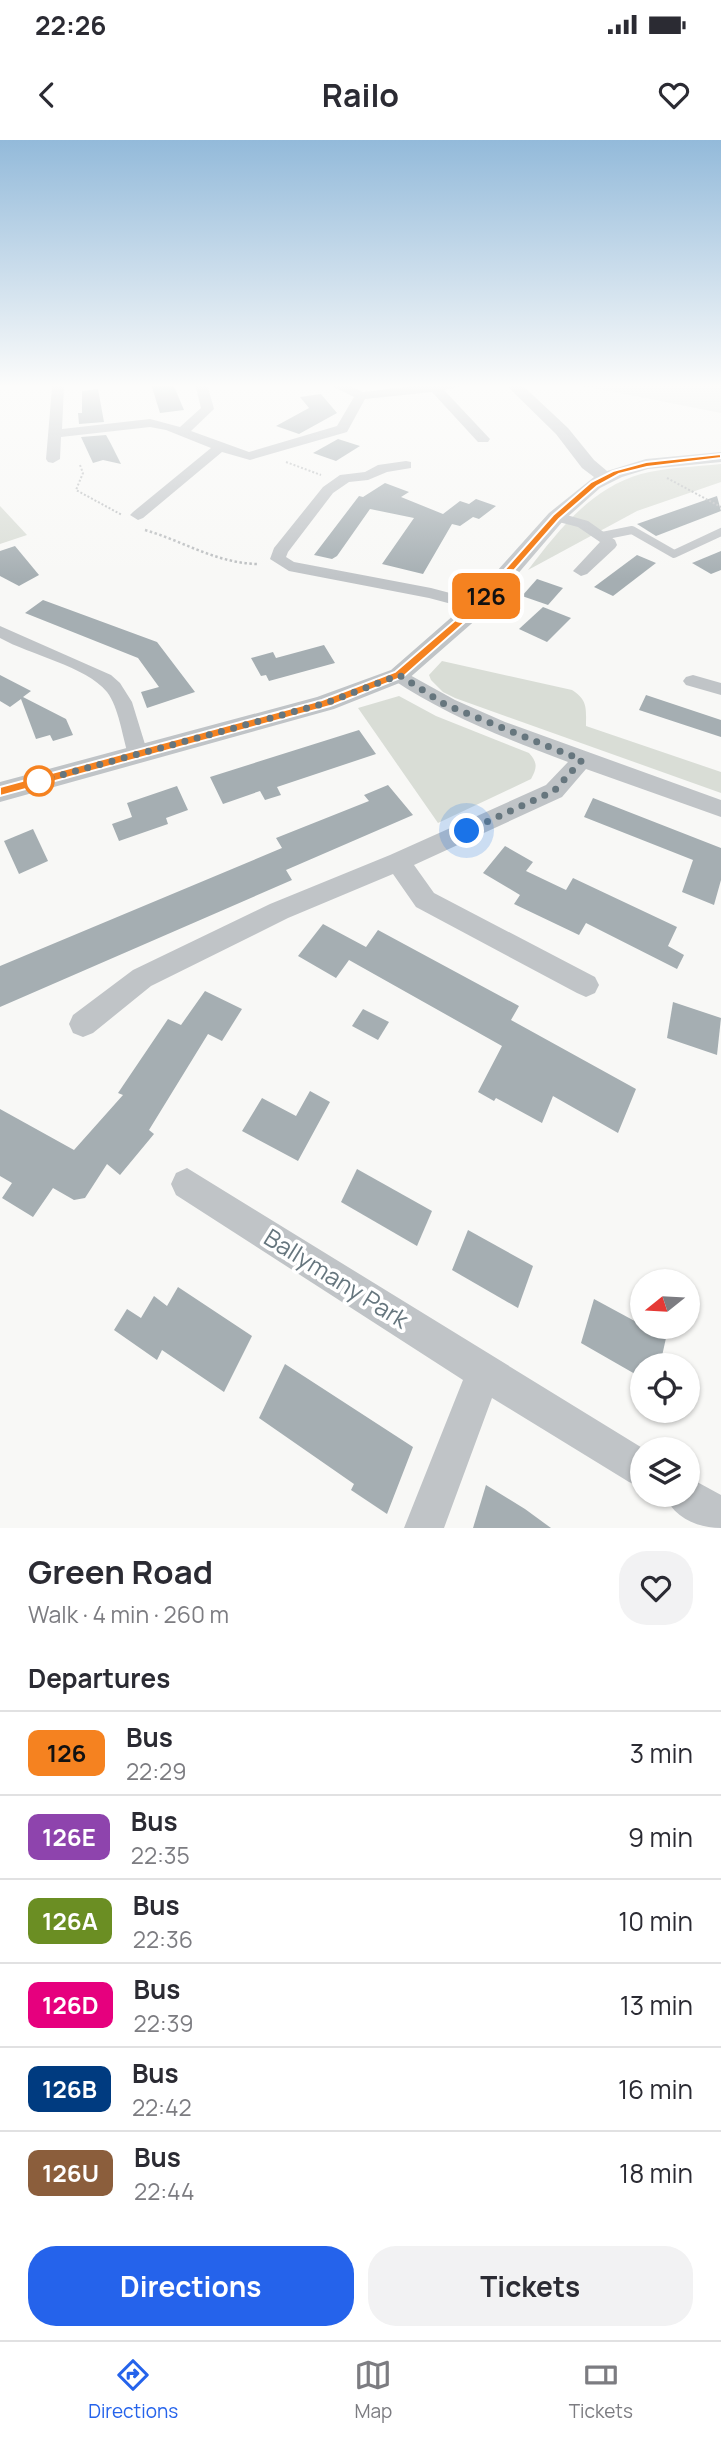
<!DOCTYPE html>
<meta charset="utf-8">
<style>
body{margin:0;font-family:Manrope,sans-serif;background:#f2f2f3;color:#2b2b33;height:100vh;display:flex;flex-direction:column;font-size:26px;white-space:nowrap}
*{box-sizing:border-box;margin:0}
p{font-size:23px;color:#7c7c81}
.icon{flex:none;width:38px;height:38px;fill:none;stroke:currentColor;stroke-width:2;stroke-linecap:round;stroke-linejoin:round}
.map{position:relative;height:1388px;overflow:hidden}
.drawer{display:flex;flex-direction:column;background:#fff;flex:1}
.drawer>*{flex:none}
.badge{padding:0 14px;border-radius:10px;font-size:24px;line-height:46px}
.needle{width:46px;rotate:252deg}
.fabs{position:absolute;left:630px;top:1129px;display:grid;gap:14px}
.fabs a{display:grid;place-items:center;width:70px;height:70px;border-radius:50%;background:#fff;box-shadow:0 2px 5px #0004;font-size:35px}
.you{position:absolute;width:35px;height:35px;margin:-18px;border:5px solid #fff;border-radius:50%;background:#1a73e8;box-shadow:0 0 0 10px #1a73e833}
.map>.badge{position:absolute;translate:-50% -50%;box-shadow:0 0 0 4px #fff}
h2{padding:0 28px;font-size:26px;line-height:63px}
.round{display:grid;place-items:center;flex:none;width:74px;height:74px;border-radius:28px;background:#f2f2f3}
.head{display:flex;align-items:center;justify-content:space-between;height:119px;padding:0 28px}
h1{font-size:33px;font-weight:700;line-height:52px}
.action{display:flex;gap:14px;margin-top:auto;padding:14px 28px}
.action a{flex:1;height:80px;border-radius:28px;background:#2563eb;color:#fff;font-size:28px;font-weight:700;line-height:80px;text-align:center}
.action a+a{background:#f2f2f3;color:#2b2b33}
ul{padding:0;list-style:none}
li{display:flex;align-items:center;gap:21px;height:84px;padding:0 28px;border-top:2px solid #e1e1e2}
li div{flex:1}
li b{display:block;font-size:26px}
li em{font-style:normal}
li .badge{min-width:77px;font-weight:700;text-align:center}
.status{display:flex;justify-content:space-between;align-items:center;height:49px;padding:0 35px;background:#fff;direction:ltr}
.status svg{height:19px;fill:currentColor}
header{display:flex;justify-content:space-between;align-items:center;height:91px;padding:0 28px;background:#fff;font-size:32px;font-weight:700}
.dock{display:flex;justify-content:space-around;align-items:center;height:98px;border-top:2px solid #e1e1e2;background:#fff;font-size:19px;color:#7c7c81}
.dock a{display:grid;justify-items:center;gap:4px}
.dock .selected{color:#2563eb}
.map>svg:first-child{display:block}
</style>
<div class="status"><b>22:26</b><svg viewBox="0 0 49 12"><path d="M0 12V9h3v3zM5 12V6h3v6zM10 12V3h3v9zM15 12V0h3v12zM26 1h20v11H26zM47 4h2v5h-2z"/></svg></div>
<header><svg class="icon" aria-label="back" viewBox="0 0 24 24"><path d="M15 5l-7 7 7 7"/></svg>Railo<svg class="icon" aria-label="heart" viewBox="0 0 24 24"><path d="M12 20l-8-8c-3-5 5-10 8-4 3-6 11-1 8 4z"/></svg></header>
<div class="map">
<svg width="721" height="1388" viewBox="0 0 721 1388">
<rect width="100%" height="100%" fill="#f8f8f6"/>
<polygon fill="#e6e8e6" points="573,244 721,244 721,273 635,256"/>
<g fill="#d9ddd6">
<path d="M721 324V342L637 371 528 430C558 391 591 348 641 334 667 327 695 327 721 324Z"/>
<polygon points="0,366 27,395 0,404"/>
<path d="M442 521 572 550C588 560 586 569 586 586L721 632V653L455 558 443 552 431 540 429 535Z"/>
<path d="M399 556 436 576 529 613C538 623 537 628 531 639L438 683 358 568Z"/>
</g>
<g fill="#a5aeb2">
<polygon points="151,244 173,244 184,270 160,273"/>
<polygon points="98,249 104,282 79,284 78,273 82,273 82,251"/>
<polygon points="321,254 337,273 299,294 276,286 309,268 300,257"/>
<polygon points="106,295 111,304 121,324 103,320 93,323 81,297"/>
<polygon points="338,299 360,306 336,321 313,313"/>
<polygon points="385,343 409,352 401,357 443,374 460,361 469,364 476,359 496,366 479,379 473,377 460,386 452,384 423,434 382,424 414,378 370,369 337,416 332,419 314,415 359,356 363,357"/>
<polygon points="717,356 721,371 656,396 637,384"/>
<polygon points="15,406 39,435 19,446 0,436 0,411"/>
<polygon points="721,411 721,430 711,434 692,423"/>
<polygon points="637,415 656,423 613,456 594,447"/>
<polygon points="537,439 563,448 548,465 522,456"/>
<polygon points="43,460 157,502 195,552 147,568 141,552 159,547 138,518 25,473"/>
<polygon points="543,467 571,478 547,502 519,489"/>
<polygon points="324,505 335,523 269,541 266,535 261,536 251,518 273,512 276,518"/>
<polygon points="0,535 31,551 23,557 66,579 73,595 53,601 50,595 36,599 21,559 10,567 0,561"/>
<polygon points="646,555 721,580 721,597 639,570"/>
<polygon points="359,590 376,614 277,647 281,655 265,660 260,651 223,664 210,637"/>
<polygon points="388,645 413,675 286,730 292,740 0,867 0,826 282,708 276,698 369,661 364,655"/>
<polygon points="177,646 188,670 166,678 168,684 119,701 112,684 132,677 127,663"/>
<polygon points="593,658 721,708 721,740 714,765 682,752 693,720 584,677"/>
<polygon points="33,689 48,721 19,734 4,701"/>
<polygon points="505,706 533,722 526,731 566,750 573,738 677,787 668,806 684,815 677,829 586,783 579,795 514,764 520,755 483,733"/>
<polygon points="323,784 366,807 378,790 519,866 511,880 636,949 618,993 553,956 542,983 496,958 494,961 478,952 502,906 349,820 336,838 298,816"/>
<polygon points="205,851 242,869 222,901 208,894 149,990 154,994 120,1035 107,1024 85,1058 74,1060 53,1048 33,1077 2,1058 12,1043 0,1036 0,969 74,1010 123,955 118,953 168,879 181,885"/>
<polygon points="673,862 721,878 717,915 667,898"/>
<polygon points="363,869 389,882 378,900 352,886"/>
<polygon points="310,951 330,962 298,1021 242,991 262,958 296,976"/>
<polygon points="357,1029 432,1071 417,1106 341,1062"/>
<polygon points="468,1090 533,1126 518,1168 452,1130"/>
<polygon points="178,1147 252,1196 224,1252 162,1210 157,1220 114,1190 127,1169 141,1178 154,1156 167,1166"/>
<polygon points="594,1159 666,1198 660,1225 642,1225 642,1238 581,1203"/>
<polygon points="285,1224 413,1307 387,1374 351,1350 354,1344 259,1278"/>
<polygon points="486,1345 525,1369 551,1388 473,1388"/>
</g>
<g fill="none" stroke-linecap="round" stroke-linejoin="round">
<g stroke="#babdbf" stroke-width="2" stroke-dasharray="2 2" stroke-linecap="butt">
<polyline points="286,322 321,335"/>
<polyline points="80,325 83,333 76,350 122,375"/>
<polyline points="667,338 721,367"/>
</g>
<path stroke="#babdbf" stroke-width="2.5" stroke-dasharray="2.5 2.5" stroke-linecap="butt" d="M145 390C183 401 218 424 259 424"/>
<polyline stroke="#c0c4c7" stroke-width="8" points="602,396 632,390 674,414 721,392"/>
<g fill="#c0c4c7" fill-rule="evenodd">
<polygon points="48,244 62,244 64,247 62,289 150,279 180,287 201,268 195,244 207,244 214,269 191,291 249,312 337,286 354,257 328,244 345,244 363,252 432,244 472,244 444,250 490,299 488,302 478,302 432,252 365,259 347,292 250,320 222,312 143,378 138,380 130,375 133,372 211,308 166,290 150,287 61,297 60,319 53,323 48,322 46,319 52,248"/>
<polygon points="406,321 411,322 411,328 387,332 368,340 349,342 333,353 288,412 286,417 294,422 431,448 484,462 487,466 484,470 478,471 429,458 289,431 270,419 274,408 323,347 340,335 365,332 378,325"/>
<polygon points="556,372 588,381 615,400 617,405 615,408 587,434 581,436 573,431 600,402 578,387 551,380 548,377 551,374"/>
<path d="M0 486 111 535 120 543 132 562 148 614 145 619 138 621 131 619 128 614C122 595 119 568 107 552 86 526 30 515 0 498Z"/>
<path d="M399 529 455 560 505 582 721 660V677L586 629 562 657 414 725 434 753 595 837 599 845 595 853 586 857 577 853 416 767 393 734 288 778 151 846 93 893 83 897 73 893 69 884 73 875 133 830 270 764 390 715 546 645 568 622C507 599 447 576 392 539L390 535 392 531Z"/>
<polygon points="693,535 721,543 721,555 686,545 683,541 686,537"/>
<polygon points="187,1028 644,1309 642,1309 642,1348 629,1342 492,1258 444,1388 404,1388 463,1240 176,1055 171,1044 176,1033"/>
<path d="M688 1337 721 1355V1388C697 1388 673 1377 664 1354H688Z"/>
</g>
<polygon fill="#c0c4c7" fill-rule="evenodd" points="505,244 521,244 568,288 594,320 607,331 646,319 721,312 721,322 648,329 622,337 600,348 563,381 486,471 407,540 334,569 0,662 0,642 317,557 391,530 470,461 549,373 594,337 582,328 556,294"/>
</g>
<linearGradient id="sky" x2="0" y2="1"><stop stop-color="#93bada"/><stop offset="0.56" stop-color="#fcfcfb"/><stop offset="1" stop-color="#fcfcfb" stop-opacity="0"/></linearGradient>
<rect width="721" height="439" fill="url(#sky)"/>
<polygon fill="#f58220" stroke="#fff" stroke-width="2" points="721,314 721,318 647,327 619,334 597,346 559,379 481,468 403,537 330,566 0,656 0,647 322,560 395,532 474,464 553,375 591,342 613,331 646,322"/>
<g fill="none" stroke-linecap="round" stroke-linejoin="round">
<polyline stroke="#66767e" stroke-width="7" stroke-dasharray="0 12.6" points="39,641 326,563 399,535 446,565 582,620 554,651 467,691"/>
</g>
<circle fill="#fff" stroke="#f58220" stroke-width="3.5" cx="39" cy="641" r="14"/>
<g text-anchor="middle" stroke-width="7" stroke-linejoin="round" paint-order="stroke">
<g font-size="24" fill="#66767e" stroke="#fff">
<text transform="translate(336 1139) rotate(32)" y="8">Ballymany Park</text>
</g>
</g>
</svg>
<div class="fabs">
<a><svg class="needle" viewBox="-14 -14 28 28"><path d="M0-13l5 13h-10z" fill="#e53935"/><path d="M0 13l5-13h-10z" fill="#7c7c81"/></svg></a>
<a><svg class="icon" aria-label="locate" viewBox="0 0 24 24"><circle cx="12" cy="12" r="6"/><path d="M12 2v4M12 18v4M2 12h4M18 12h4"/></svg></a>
<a><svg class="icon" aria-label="layers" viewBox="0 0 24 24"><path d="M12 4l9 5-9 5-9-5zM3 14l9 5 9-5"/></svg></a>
</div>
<div class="you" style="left:467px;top:691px"></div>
<b class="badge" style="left:486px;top:456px;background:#f58220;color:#111">126</b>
</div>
<section class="drawer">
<div class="head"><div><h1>Green Road</h1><p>Walk · 4 min · 260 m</p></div><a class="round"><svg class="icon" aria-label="heart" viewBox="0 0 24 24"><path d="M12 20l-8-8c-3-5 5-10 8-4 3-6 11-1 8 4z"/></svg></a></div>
<h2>Departures</h2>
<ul>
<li><span class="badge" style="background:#f58220;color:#111">126</span><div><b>Bus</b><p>22:29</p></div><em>3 min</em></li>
<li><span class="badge" style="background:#8e44ad;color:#fff">126E</span><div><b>Bus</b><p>22:35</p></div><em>9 min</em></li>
<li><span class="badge" style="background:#6b8e23;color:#fff">126A</span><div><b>Bus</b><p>22:36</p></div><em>10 min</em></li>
<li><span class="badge" style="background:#e6007e;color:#fff">126D</span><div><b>Bus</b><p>22:39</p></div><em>13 min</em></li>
<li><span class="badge" style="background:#003b80;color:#fff">126B</span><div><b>Bus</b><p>22:42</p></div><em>16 min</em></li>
<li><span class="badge" style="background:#8b5e3c;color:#fff">126U</span><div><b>Bus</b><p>22:44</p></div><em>18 min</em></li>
</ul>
<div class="action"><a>Directions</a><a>Tickets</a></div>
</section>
<nav class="dock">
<a class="selected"><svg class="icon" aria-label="directions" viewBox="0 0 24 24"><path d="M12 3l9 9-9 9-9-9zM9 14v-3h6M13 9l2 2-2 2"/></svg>Directions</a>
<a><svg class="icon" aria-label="map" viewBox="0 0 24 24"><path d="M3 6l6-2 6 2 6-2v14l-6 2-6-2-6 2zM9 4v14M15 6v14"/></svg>Map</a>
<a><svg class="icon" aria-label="tickets" viewBox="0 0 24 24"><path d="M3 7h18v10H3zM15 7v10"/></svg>Tickets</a>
</nav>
